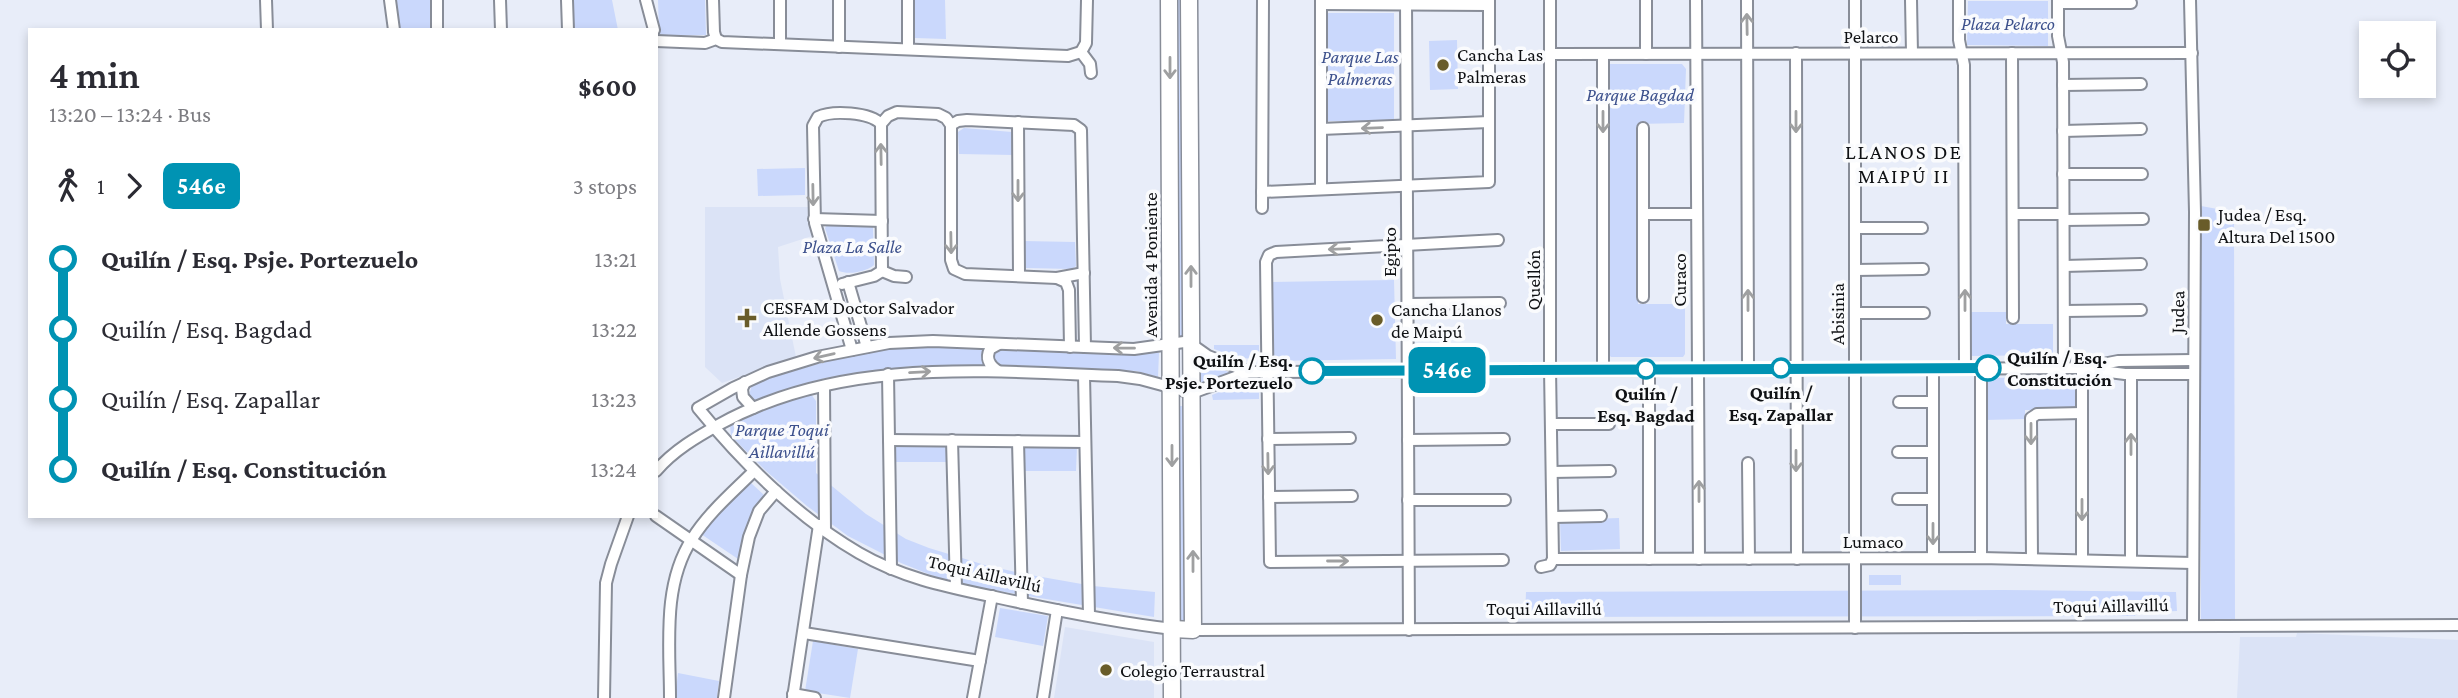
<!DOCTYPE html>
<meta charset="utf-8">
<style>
body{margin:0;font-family:"Crimson Pro",serif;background:#f2f2f3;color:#2b2b33;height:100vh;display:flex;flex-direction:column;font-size:26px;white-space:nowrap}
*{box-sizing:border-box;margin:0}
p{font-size:23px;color:#7c7c81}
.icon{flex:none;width:38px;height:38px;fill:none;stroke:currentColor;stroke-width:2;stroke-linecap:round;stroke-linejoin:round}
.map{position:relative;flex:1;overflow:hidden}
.panel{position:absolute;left:28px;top:28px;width:630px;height:490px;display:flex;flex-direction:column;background:#fff;border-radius:0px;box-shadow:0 4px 10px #0003}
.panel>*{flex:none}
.badge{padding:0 14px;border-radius:10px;font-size:24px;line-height:46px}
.controls{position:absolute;left:2359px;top:21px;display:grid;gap:14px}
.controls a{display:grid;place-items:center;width:77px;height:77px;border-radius:0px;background:#fff;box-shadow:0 4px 10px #0003;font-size:35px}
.map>.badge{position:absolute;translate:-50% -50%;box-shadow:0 0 0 4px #fff}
.legs{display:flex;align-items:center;gap:10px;height:77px;padding:0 21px;font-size:23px}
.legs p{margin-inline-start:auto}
.summary{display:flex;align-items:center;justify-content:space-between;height:119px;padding:0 21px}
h1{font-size:38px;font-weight:600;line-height:52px}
ul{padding:0 21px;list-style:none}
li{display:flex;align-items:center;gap:24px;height:70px;font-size:26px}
li i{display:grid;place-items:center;width:10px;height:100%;margin:0 9px;background:currentColor}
li i::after{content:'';width:18px;height:18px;margin:-9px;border:5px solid;border-radius:50%;background:#fff}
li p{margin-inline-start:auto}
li:first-child i{background:linear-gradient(#0000 50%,currentColor 0)}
li:last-child i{background:linear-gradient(currentColor 50%,#0000 0)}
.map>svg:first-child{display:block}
</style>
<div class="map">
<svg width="2458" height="698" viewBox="0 0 2458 698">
<rect width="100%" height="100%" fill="#e8edf9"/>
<g fill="#dbe3f6">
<polygon points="705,207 808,207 812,236 778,247 780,279 796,357 722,383 705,367"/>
<polygon points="1065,627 1154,642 1154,698 1054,698"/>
<polygon points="2297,633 2458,640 2458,698 2237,698 2240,637 2296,637"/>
</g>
<g fill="#cad8fc">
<polygon points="394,0 433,0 431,30 398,30"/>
<polygon points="571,0 612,0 618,30 572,30"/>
<polygon points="658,0 705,0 706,35 659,36"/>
<polygon points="915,0 945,0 946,39 915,38"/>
<polygon points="1174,0 1184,0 1186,339 1176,339"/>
<polygon points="1968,1 2048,1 2048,46 1967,45"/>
<rect x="1326" y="13" width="68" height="108"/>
<polygon points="1457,40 1458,89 1430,90 1429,41"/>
<polygon points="1608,64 1682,64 1686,69 1684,123 1637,124 1638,304 1685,304 1685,354 1683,357 1611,357 1607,353"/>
<polygon points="964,128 1012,132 1013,155 959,154 958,132"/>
<polygon points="805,168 805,195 758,196 757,169"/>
<polygon points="2201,206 2234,212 2235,622 2201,622"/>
<path d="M827 225 873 227 874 265C866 272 848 275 839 271L825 228Z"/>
<polygon points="1023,241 1075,242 1076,266 1072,269 1026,268 1022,265"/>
<polygon points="1394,280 1396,359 1272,361 1271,282"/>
<polygon points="1968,312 2006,312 2006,324 2053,324 2053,355 1968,356"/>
<polygon points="1214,345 1259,345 1259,359 1238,358 1214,349"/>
<path d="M929 346 1142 354 1154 350 1159 353 1158 377 1136 371 913 366 825 378 752 402 748 399 752 384C810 365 868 348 929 346Z"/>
<polygon points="1200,361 1231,373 1201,386"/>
<polygon points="2128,363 2184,364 2184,370 2099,368"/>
<polygon points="2078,377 2078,410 2025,410 2025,419 1985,420 1985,378"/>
<polygon points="1242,383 1259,383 1259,399 1213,400 1212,395"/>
<polygon points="811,394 816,401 816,473 866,514 906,539 929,548 985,565 1025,574 1093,586 1155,592 1154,617 951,583 901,563 848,536 807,506 766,471 731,436 730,425 772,407"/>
<polygon points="1177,406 1187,406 1187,625 1179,624"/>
<rect x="893" y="443" width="53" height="19"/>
<polygon points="1023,446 1077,447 1076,471 1023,471"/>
<polygon points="751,483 764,495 750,519 741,561 701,534 728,502"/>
<polygon points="1619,518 1620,549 1561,551 1560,520"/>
<rect x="1869" y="575" width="32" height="10"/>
<polygon points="2003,590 2176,592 2177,611 2136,613 2135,616 1525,617 1526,592"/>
<polygon points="1000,608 1048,616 1043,646 995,637"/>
<polygon points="813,641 858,649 850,698 805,691"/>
<polygon points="678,673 719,681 717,698 675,698"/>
</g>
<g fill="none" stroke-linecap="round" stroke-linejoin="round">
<defs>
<g id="street">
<polyline points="266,0 267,30"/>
<polyline points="390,0 394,30"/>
<polyline points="500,0 501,30"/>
<polyline points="567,0 568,30"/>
<polyline points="646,0 654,30"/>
<polyline points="713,0 714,32 716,39"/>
<polyline points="780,0 780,44"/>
<polyline points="839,0 839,47"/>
<polyline points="908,0 908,49"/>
<polyline points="1321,0 1321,188"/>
<polyline points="1406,0 1409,630"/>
<polyline points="1550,0 1550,369 1553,559"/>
<polyline points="1696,0 1699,559"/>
<polyline points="1747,0 1748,368"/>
<polyline points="1855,0 1855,628"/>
<polyline points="1911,0 1912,53"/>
<polyline points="1959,0 1959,40 1964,65 1965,368"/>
<polyline points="2058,0 2058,36 2063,62 2064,368"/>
<polyline points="2190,0 2195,212 2193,625"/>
<polyline points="2058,3 2131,3"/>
<polyline points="1321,4 1489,5"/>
<polyline points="437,30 437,0"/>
<polyline points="656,41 705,43 716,39 722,42 1068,56 1081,52"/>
<polyline points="1081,52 1086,43 1087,0"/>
<polyline points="1081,52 1090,64 1091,73"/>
<polyline points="1796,53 1797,559"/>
<polyline points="2012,53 2013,318"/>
<polyline points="1550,54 2192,53"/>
<polyline points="1603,54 1603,369"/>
<polyline points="1646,54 1646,0"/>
<polyline points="2063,85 2141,84"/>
<polyline points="1018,122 1019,276"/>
<polyline points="881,124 882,271"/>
<polyline points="881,124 888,116 897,112 938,114 946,118 951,125"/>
<polyline points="951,125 958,121 967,120 1074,125 1081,130 1085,347"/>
<polyline points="951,125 951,260 954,269 965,274 1057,278 1084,273"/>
<polyline points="1643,128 1643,297"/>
<polyline points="1321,129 1489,122"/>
<polyline points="2063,131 2141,129"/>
<polyline points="2063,174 2142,174"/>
<polyline points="1262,192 1489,182 1489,0"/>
<polyline points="1262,208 1263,0"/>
<polyline points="1643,214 1696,214"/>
<polyline points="2013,214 2063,214"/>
<polyline points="814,219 882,221"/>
<polyline points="2064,220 2143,219"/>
<polyline points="1855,228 1922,228"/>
<polyline points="1498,240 1276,252 1269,255 1266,262 1270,562 1503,560"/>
<polyline points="2064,266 2141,264"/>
<polyline points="1855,270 1923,269"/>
<polyline points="882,271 894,276 906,277"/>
<polyline points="1057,278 1066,282 1069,290 1070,347"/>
<polyline points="848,282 867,347"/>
<polyline points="842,284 874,276 882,271"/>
<polyline points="1407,304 1500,303"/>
<polyline points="2064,311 2141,310"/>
<polyline points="1855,313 1924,313"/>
<path d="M852 350 815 223 813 126 818 117C832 110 870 112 881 124"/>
<polyline points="1981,368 1981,558"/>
<polyline points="2082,368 2082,560"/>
<polyline points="1649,369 1649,559"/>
<polyline points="2085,369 2125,374 2193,374"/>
<path d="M998 371C990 366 985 359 990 349L999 344"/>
<polyline points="888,374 891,569"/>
<polyline points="1084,375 1089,615"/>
<polyline points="745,382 742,389 743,397 753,408"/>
<polyline points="824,386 825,530"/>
<polyline points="1899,402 1933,402"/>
<polyline points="1551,424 1609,424"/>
<polyline points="1268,439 1350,438"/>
<polyline points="889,440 1085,442"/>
<polyline points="952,440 956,588"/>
<polyline points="1408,440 1504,439"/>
<polyline points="1018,441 1022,603"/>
<polyline points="1898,452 1933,452"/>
<polyline points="1748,463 1749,559"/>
<path d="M656 471C674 450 697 437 720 424 841 357 985 371 1118 376L1140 379 1192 393 1249 372"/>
<polyline points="1552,472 1610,471"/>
<polyline points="1269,497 1352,496"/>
<polyline points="1898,499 1933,499"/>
<polyline points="1408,500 1505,500"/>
<polyline points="656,516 741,575"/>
<polyline points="1553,517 1601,516"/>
<polyline points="1933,558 1933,368"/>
<polyline points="1553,559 1981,558 2193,563"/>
<polyline points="2032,559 2031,418 2037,414 2082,413"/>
<polyline points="2131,561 2131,375"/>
<polyline points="1541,567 1550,565 1553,559"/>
<path d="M1173 629C1114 622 1054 610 995 597 948 587 902 578 859 553 797 517 743 463 698 408L733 388 768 372 817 357 889 343 933 341 1134 349 1184 342 1191 344 1208 356 1249 372 2082 368 2118 361 2193 360"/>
<polyline points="1193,630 2458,625"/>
<polyline points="804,633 980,661"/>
<polyline points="793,694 815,698"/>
<polyline points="604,698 606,583 611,564 628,516"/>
<path d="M670 698C670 646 662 585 692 539 708 513 733 492 754 471"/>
<polyline points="724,698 741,575 749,537 759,511 776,491"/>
<polyline points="793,698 819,525"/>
<polyline points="973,698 992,596"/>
<polyline points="1043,698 1057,610"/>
</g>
<g id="secondary">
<polyline points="1169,0 1172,698"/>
<polyline points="1173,629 1193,630 1189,0"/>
</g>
</defs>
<use href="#street" stroke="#888d98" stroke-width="14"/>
<use href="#secondary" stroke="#888d98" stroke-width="19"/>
<use href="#street" stroke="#fff" stroke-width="10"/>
<use href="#secondary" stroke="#fff" stroke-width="16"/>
</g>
<defs><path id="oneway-shaft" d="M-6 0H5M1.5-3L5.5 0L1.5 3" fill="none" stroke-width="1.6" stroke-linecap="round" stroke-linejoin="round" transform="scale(1.75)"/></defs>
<g stroke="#9fa0a1">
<use href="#oneway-shaft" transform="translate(1747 24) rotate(-91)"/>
<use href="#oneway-shaft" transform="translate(1170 68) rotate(90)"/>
<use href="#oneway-shaft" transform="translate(1603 122) rotate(90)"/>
<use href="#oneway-shaft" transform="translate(1796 122) rotate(90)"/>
<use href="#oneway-shaft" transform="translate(1372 128) rotate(178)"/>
<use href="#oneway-shaft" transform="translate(881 154) rotate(-91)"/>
<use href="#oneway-shaft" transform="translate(1018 191) rotate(90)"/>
<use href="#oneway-shaft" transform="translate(813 195) rotate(89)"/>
<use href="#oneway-shaft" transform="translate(951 243) rotate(89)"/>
<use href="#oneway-shaft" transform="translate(1339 249) rotate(178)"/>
<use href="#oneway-shaft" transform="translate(1191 276) rotate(-90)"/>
<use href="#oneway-shaft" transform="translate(1748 300) rotate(-90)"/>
<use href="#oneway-shaft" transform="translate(1965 300) rotate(-90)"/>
<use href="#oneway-shaft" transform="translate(1124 348) rotate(-179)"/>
<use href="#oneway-shaft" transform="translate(824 356) rotate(167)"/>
<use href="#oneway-shaft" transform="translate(920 372) rotate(-3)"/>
<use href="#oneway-shaft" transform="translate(2031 434) rotate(90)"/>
<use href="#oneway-shaft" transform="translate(2131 444) rotate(-90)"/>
<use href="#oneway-shaft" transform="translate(1172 456) rotate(90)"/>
<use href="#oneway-shaft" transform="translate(1796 461) rotate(90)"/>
<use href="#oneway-shaft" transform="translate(1268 464) rotate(89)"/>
<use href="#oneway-shaft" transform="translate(1699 491) rotate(-90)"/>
<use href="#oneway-shaft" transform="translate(2082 510) rotate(90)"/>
<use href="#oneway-shaft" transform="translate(1933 534) rotate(90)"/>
<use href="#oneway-shaft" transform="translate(1193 561) rotate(-90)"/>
<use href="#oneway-shaft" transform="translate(1338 561)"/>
</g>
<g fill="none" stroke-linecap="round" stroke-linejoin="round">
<defs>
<polyline id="line-1" points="1312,371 1988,368"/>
</defs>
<use href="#line-1" stroke="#fff" stroke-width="16"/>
<use href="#line-1" stroke="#0093b3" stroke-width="10"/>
</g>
<g fill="#695c29" stroke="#fafbfd" stroke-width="2.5">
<circle cx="1443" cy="65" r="7"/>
<rect x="2197" y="218" width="14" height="14" rx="3.5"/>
<path d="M743.5 307.5h7v7h7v7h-7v7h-7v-7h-7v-7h7z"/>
<circle cx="1377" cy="320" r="7"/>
<circle cx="1106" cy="670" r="7"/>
</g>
<g fill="#fff" stroke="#0093b3" stroke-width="3.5">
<circle cx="1781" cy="368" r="9"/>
<circle cx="1988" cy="368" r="12"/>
<circle cx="1646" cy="369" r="9"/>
<circle cx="1312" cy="371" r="12"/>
</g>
<g text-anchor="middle" stroke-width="7" stroke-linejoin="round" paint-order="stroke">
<g font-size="19" font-style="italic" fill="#3c508c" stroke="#fafbfd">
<text x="2008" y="30">Plaza Pelarco</text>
<text x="1360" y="63">Parque Las<tspan x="1360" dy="22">Palmeras</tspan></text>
<text x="1640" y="101">Parque Bagdad</text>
<text x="852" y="253">Plaza La Salle</text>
<text x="782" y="436">Parque Toqui<tspan x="782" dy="22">Aillavillú</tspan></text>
</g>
<g font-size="19" fill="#0f1114" stroke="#fafbfd">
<text x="1871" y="43">Pelarco</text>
<text transform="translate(1389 252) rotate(-90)" y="7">Egipto</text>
<text transform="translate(1150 265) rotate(-90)" y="7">Avenida 4 Poniente</text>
<text transform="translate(1533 280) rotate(-90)" y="7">Quellón</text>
<text transform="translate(1679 280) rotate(-90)" y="7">Curaco</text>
<text transform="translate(2177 312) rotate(-89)" y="7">Judea</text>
<text transform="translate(1837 314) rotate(-90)" y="7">Abisinia</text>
<text x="1873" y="548">Lumaco</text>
<text transform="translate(985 573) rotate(13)" y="7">Toqui Aillavillú</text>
<text transform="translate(2111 605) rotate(-1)" y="7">Toqui Aillavillú</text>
<text x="1544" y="615">Toqui Aillavillú</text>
</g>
<g font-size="19" fill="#0f1114" stroke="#fafbfd" text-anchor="start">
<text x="1457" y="61">Cancha Las<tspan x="1457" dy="22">Palmeras</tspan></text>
<text x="2218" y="221">Judea / Esq.<tspan x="2218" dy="22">Altura Del 1500</tspan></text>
<text x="763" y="314">CESFAM Doctor Salvador<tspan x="763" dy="22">Allende Gossens</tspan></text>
<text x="1391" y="316">Cancha Llanos<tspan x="1391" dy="22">de Maipú</tspan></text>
<text x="1120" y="677">Colegio Terraustral</text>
</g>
<g font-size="19" font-weight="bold" fill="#0f1114" stroke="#fafbfd">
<text x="2007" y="364" text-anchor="start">Quilín / Esq.<tspan x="2007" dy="22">Constitución</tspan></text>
<text x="1293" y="367" text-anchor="end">Quilín / Esq.<tspan x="1293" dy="22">Psje. Portezuelo</tspan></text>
<text x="1781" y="399">Quilín /<tspan x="1781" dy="22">Esq. Zapallar</tspan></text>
<text x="1646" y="400">Quilín /<tspan x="1646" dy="22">Esq. Bagdad</tspan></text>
</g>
<g font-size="21" letter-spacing="2" fill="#0f1114" stroke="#fafbfd">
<text x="1904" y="159">LLANOS DE<tspan x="1904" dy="24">MAIPÚ II</tspan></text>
</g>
</g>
</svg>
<div class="controls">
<a><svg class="icon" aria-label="locate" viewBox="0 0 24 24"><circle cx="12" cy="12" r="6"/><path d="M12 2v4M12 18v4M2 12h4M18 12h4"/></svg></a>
</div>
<b class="badge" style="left:1447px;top:370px;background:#0093b3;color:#fff">546e</b>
<section class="panel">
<div class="summary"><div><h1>4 min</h1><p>13:20 – 13:24 · Bus</p></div><b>$600</b></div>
<div class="legs"><svg class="icon" aria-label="walk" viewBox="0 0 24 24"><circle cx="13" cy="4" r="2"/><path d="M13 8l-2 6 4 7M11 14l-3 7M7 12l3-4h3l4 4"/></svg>1<svg class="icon" aria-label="forward" viewBox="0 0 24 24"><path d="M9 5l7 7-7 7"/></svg><b class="badge" style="background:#0093b3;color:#fff">546e</b><p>3 stops</p></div>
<ul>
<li><i style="color:#0093b3"></i><b>Quilín / Esq. Psje. Portezuelo</b><p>13:21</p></li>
<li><i style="color:#0093b3"></i><span>Quilín / Esq. Bagdad</span><p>13:22</p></li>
<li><i style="color:#0093b3"></i><span>Quilín / Esq. Zapallar</span><p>13:23</p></li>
<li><i style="color:#0093b3"></i><b>Quilín / Esq. Constitución</b><p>13:24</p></li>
</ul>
</section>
</div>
